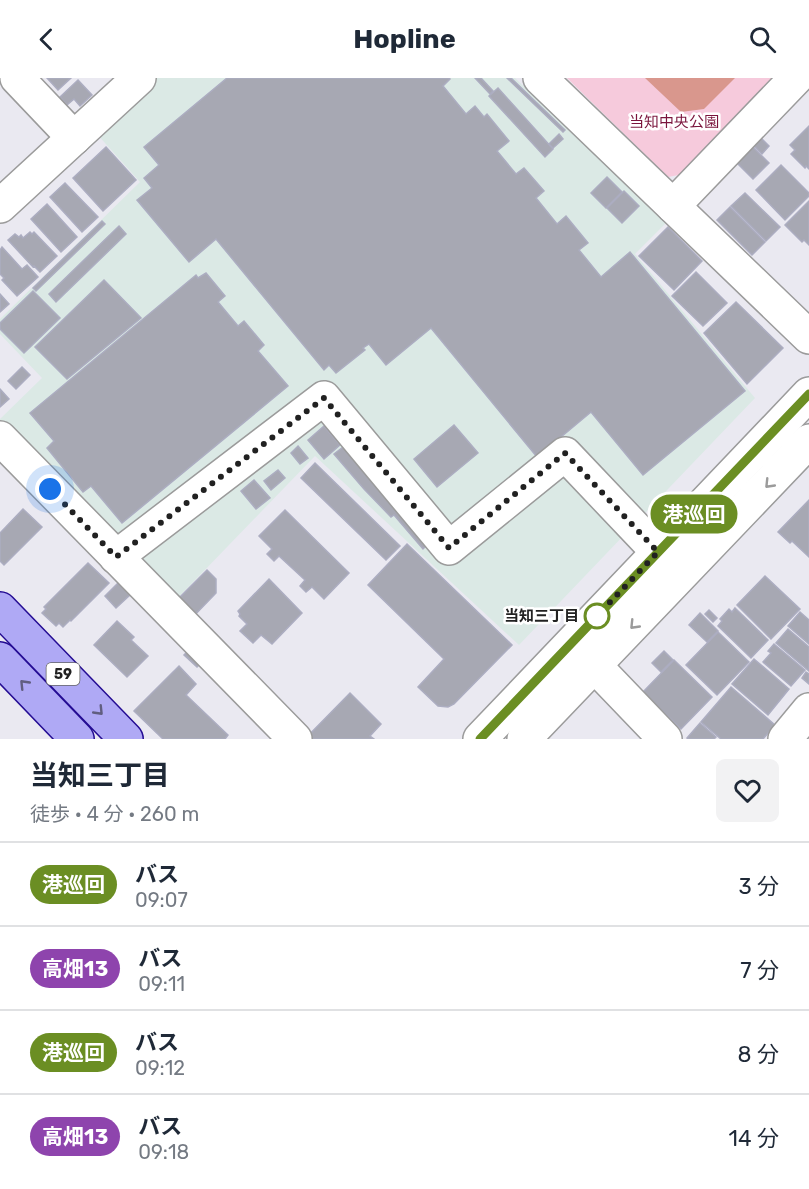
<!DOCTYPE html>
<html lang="ja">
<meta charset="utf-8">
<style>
body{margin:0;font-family:Rubik,"Noto Sans JP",sans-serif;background:#f2f2f3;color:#1f2937;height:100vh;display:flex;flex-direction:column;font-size:22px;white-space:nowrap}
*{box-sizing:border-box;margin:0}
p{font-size:20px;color:#747a83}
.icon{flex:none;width:33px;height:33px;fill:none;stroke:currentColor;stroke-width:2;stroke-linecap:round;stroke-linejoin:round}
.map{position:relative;height:661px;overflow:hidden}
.details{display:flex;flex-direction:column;background:#fff;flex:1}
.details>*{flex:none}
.badge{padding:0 12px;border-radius:20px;font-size:21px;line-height:39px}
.you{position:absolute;width:30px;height:30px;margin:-15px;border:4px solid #fff;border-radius:50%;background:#1a73e8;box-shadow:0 0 0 9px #1a73e833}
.map>.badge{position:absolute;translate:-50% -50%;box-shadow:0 0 0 3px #fff}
.round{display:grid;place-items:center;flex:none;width:63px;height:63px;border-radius:9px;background:#f2f2f3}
.headline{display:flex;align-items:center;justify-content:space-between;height:102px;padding:0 30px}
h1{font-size:28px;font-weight:700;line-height:45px}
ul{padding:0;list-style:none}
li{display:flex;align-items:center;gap:18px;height:84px;padding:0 30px;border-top:2px solid #e0e1e3}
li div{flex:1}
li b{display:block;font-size:22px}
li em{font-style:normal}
li .badge{min-width:66px;font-weight:700;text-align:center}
header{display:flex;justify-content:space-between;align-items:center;height:78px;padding:0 30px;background:#fff;font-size:27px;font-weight:700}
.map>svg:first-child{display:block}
</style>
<header><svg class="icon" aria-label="back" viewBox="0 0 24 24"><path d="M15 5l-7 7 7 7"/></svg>Hopline<svg class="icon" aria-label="search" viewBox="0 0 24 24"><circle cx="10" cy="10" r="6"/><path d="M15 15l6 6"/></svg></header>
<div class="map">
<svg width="809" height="661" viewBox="0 0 809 661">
<rect width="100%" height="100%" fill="#eae9f1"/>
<polygon fill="#dbe9e5" points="156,0 515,0 666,145 635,176 755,320 519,567 315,378 172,526 0,349 0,341 42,300 0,256 0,241 140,104 96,55"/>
<polygon fill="#f6cadc" points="567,0 777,0 684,96 668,99"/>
<polygon fill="#d9978d" points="645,0 735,0 704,31 681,34"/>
<g fill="#a7a8b3" stroke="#acadc1" stroke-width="1.5">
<polygon points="47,0 71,0 58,12"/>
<polygon points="227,0 449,0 450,1 443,8 466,36 475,28 484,39 487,36 509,63 497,73 516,96 524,90 544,113 536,120 557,146 566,138 588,165 579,172 601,199 630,174 745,313 643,397 591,334 537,379 431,250 386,287 369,266 363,270 365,272 336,295 329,287 324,292 216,161 189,184 137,122 152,110 144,100 159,87 144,69"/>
<polygon points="475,0 481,0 493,13 490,16"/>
<polygon points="507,0 511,0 565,52 563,54"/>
<polygon points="78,2 92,17 80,28 74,21 67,27 60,19"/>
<polygon points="498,10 553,71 545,79 489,18"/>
<polygon points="809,48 809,91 806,88 805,90 791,76 795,72 790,67"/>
<polygon points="559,56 563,61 553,70 549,66"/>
<polygon points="760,59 769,68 762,76 752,66"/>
<polygon points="752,68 769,85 753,101 736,84"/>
<polygon points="106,69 136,102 103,133 73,100"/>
<polygon points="781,87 809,115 809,118 785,142 756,112"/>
<polygon points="607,99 622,114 606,130 591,115"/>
<polygon points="65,105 98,139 82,154 50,119"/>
<polygon points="624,113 639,128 622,145 607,130"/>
<polygon points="745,115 780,149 766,163 731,128"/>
<polygon points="809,123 809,167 804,162 802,164 785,147"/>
<polygon points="47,126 77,159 61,174 31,141"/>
<polygon points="730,129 765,164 752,177 717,142"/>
<polygon points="102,143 105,146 36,213 33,210"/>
<polygon points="119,148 126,156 56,224 49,216"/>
<polygon points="668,149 702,183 674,212 639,178"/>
<polygon points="30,154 32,156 34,154 57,178 40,194 34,188 33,189 8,162 15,156 19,159 21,157 23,160"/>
<polygon points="2,169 22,191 27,187 38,199 17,218 2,202 4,200 0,196 0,172"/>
<polygon points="696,194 727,225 703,248 672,218"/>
<polygon points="206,195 225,218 218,224 238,248 244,243 264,267 258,273 288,308 122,445 91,408 83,414 47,370 54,363 30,335 196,197 198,200"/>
<polygon points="104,202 141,240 67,301 35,269"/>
<polygon points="33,213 60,240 24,275 0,251 0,245"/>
<polygon points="0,216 9,226 0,234"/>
<polygon points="736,224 783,270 747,306 704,255"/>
<polygon points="22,289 30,297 16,311 8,303"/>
<polygon points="0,311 9,321 0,329"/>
<polygon points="454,347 478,375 437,409 414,381"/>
<polygon points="324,348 340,367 324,381 308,362"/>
<polygon points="298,368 308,380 300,386 291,375"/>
<polygon points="343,369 427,467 423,471 394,437 391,439 364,411 334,376"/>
<polygon points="315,385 400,468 386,482 301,400"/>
<polygon points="278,392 285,400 271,412 264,403"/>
<polygon points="254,402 270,420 256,431 241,413"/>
<polygon points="809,422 809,479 792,463 790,465 778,454"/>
<polygon points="23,431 42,449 4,487 0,483 0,455"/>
<polygon points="285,432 349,495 324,521 312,509 306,514 300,508 305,502 279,478 274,483 267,476 272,471 259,458"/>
<polygon points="407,466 512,567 454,626 448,629 438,628 418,609 444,581 368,507"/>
<polygon points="88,485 109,505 71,543 70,542 63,549 59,545 56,548 42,535 46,531 44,529"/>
<polygon points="207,492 216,501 216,515 189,543 172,527"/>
<polygon points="765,498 800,531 771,561 737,527"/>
<polygon points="269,501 302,535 272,566 261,557 253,565 240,553 247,546 239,538 240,536 238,533"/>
<polygon points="118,505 130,517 116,530 105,518"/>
<polygon points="735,530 768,562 751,580 718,548 722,543 720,541 729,531 732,534"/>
<polygon points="709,532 717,540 713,544 705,536"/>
<polygon points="800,534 809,542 809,566 788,548"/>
<polygon points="700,535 718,553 707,564 689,547"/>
<polygon points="117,543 134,559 131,562 148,578 127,599 94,567"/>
<polygon points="788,551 809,569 809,593 776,565"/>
<polygon points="718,554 749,584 717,617 686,587"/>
<polygon points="774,566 805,592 791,608 763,584 771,575 768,573"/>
<polygon points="190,571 203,583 197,589 184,577"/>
<polygon points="664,573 673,582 661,594 652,585"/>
<polygon points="754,581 789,611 768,637 732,606"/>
<polygon points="674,582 712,619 681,651 643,614"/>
<polygon points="179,588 196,606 186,617 228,657 225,661 163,661 134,633"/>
<polygon points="806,594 809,596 809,606 802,600"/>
<polygon points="731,609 775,647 763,661 721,661 701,644"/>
<polygon points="350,615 381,646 370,658 374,661 310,661 307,659"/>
<polygon points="700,645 716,659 714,661 689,661 687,660"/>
</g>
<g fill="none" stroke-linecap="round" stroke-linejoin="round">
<defs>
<g id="minor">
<polyline points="17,0 74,60"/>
<polyline points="540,0 809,259"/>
<polyline points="0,128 139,0"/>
<polyline points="673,128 796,0"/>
<polyline points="0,360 295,661"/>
<polyline points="116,479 324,320 449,470 565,376 658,474"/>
<polyline points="595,588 665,661"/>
<polyline points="480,661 809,316"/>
<polyline points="524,661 809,363"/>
<polyline points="785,661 809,632"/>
</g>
<g id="major">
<polyline points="0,531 126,661"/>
<polyline points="0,581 77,661"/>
</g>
</defs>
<use href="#minor" stroke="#9b9b9b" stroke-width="36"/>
<use href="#major" stroke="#240c93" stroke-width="36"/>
<use href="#minor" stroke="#fff" stroke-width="33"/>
<use href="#major" stroke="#afa9f5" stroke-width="33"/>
</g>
<defs><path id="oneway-chevron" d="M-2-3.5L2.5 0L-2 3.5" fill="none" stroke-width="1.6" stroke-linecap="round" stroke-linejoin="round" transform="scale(1.5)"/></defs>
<g stroke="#9b9b9b">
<use href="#oneway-chevron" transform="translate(769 406) rotate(134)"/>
<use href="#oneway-chevron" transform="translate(634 547) rotate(134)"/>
</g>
<g stroke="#615e80">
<use href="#oneway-chevron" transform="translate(24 606) rotate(-134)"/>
<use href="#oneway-chevron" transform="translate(99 633) rotate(46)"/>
</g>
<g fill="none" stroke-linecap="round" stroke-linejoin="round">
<defs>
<polyline id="line" points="480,661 809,316"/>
</defs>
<use href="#line" stroke="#fff" stroke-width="14"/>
<use href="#line" stroke="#6b8e23" stroke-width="9"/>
<polyline stroke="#212121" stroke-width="6" stroke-dasharray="0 10.8" points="50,411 116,479 324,320 449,470 565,375 658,474 593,542 597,538"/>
</g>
<circle fill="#fff" stroke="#6b8e23" stroke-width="3" cx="597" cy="538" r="12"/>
<g text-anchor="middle" stroke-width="5" stroke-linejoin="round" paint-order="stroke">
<rect fill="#fff" stroke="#646464" stroke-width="1.5" x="46.5" y="585" width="33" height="22" rx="4.5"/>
<g font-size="14" font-weight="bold" fill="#212121">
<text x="63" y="601">59</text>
</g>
<g font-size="15" fill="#7a153d" stroke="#fff">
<text x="674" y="49">当知中央公園</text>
</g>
<g font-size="15" font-weight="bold" fill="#212121" stroke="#fff" text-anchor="end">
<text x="579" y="543">当知三丁目</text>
</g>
</g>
</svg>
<div class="you" style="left:50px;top:411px"></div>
<b class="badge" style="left:694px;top:436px;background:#6b8e23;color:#fff">港巡回</b>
</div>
<section class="details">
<div class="headline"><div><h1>当知三丁目</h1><p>徒歩 · 4 分 · 260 m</p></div><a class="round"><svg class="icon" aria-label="heart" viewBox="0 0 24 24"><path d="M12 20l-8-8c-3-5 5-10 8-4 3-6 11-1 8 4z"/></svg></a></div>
<ul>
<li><span class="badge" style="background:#6b8e23;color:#fff">港巡回</span><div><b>バス</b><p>09:07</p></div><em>3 分</em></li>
<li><span class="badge" style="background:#8e44ad;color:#fff">高畑13</span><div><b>バス</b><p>09:11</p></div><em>7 分</em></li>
<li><span class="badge" style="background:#6b8e23;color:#fff">港巡回</span><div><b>バス</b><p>09:12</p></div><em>8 分</em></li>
<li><span class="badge" style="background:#8e44ad;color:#fff">高畑13</span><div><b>バス</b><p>09:18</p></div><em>14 分</em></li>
</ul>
</section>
